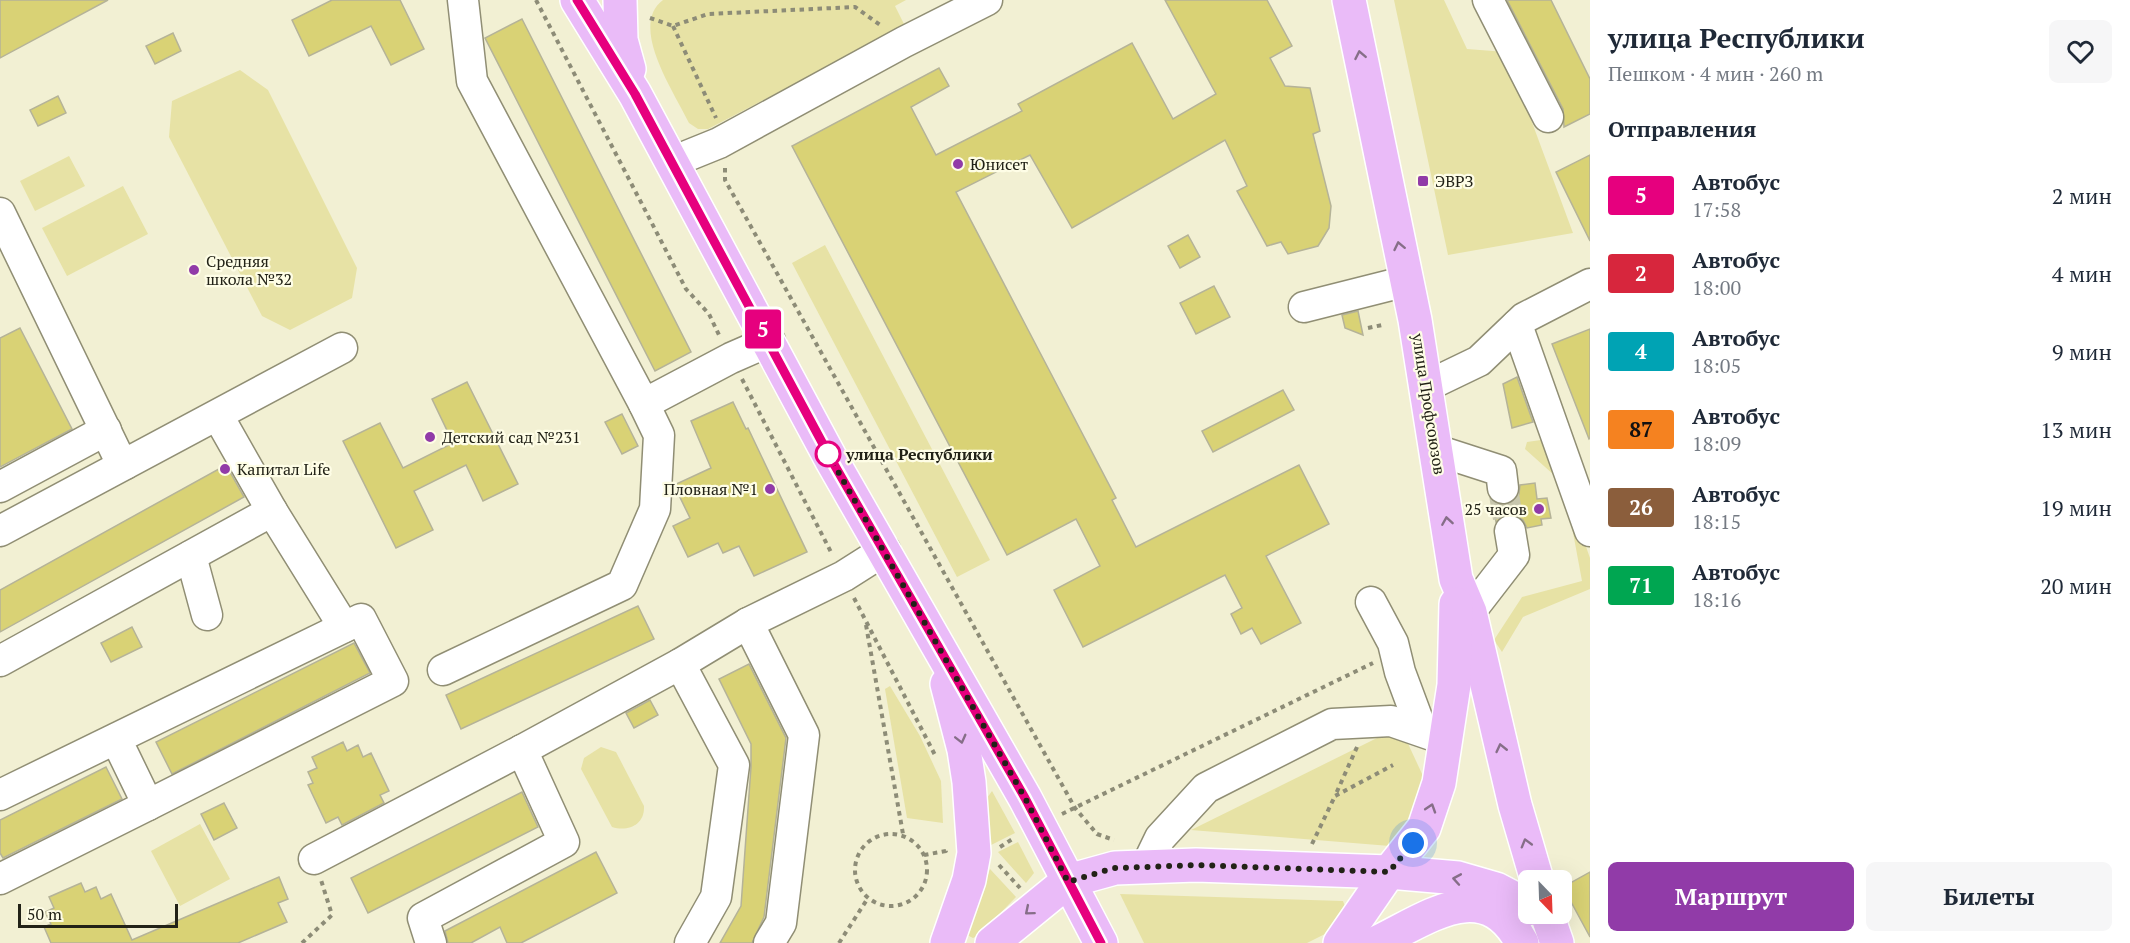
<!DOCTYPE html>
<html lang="ru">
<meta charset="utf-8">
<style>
body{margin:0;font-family:"PT Serif",serif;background:#f6f6f7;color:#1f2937;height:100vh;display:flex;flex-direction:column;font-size:22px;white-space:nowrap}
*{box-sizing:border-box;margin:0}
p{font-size:20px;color:#747a83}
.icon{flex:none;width:33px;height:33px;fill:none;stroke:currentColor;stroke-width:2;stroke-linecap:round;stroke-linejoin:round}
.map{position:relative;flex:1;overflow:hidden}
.side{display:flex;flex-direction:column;background:#fff;width:540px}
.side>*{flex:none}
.badge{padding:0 12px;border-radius:4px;font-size:21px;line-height:39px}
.needle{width:39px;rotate:157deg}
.tools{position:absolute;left:1518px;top:870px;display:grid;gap:12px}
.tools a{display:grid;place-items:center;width:54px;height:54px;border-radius:9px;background:#fff;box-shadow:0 6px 24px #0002;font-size:30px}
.scale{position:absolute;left:18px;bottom:15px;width:160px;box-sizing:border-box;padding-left:6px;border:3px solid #222217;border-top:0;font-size:16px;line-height:21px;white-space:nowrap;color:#222217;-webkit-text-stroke:4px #fefde6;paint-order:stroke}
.you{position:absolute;width:30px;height:30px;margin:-15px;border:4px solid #fff;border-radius:50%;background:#1a73e8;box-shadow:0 0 0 9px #1a73e833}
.map>.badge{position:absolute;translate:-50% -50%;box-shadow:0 0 0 3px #fff}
h2{padding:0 18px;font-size:22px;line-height:54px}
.round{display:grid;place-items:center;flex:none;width:63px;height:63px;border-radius:9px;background:#f6f6f7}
.summary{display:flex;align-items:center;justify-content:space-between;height:102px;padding:0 18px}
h1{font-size:28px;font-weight:700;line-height:45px}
.button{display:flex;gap:12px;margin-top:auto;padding:12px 18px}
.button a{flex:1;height:69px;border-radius:9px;background:#913ba8;color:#fff;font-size:24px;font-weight:700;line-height:69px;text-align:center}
.button a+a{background:#f6f6f7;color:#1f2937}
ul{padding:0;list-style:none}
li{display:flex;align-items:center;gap:18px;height:78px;padding:0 18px}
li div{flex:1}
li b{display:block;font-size:22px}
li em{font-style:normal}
li .badge{min-width:66px;font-weight:700;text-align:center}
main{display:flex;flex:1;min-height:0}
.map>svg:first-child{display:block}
</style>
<main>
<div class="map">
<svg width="1590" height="943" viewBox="0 0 1590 943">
<rect width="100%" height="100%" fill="#f2f0d3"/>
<g fill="#e7e2a5">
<path d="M663 0H906L895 6 905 26 708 129H698L689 123C675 93 628 26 663 0Z"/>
<polygon points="1394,0 1444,0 1467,49 1506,52 1573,233 1448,255"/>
<polygon points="240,70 268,90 357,268 352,298 290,330 262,316 169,137 172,101"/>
<polygon points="69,156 85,186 35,211 20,181"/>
<polygon points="123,186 148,234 67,276 42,228"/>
<polygon points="825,245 990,560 957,577 792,263"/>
<polygon points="1548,439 1590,558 1590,589 1523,617 1502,652 1494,640 1522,597 1582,581 1564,484 1525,449 1527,442"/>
<polygon points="890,686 920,736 941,781 943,823 907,818 885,689"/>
<polygon points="1404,735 1423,776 1419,803 1390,846 1191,830 1377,738"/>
<path d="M601 747 616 752 644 806C645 825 628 832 612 827L581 769 584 758Z"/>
<polygon points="992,791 1015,833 991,845 987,798"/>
<polygon points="200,824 230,879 180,906 151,851"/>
<polygon points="1018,842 1034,873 1026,883 998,852"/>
<polygon points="990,869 1016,897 979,935 973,938 967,935"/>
<polygon points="1120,894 1343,901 1348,914 1329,932 1307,943 1144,943"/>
</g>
<g fill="#d9d275" stroke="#b5b398" stroke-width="1.5">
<polygon points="0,0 108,0 0,58"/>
<polygon points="332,0 400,0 424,49 391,65 371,26 309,56 292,20"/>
<polygon points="1165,0 1267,0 1292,46 1270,58 1285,86 1310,88 1320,131 1313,134 1331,206 1329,228 1318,246 1288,254 1281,242 1267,246 1237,191 1247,186 1225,140 1072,228 1030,155 956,192 1116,498 1112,500 1136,547 1299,465 1329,524 1266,556 1301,623 1261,644 1252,628 1241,634 1231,614 1242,608 1225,575 1083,647 1054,590 1100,566 1076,519 1007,555 792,146 939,68 949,86 911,107 936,155 1022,111 1018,104 1132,43 1173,119 1216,94"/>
<polygon points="1507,0 1551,0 1590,79 1590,114 1564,127 1563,109"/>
<polygon points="522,19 691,352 655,371 485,38"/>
<polygon points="173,33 181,51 155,64 146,46"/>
<polygon points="58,96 66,113 38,126 30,110"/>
<polygon points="1590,155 1590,241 1556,172"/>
<polygon points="1188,235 1200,257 1180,268 1168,246"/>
<polygon points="1214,286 1230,317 1196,334 1180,303"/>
<polygon points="1358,311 1363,335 1345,328 1342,315"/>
<polygon points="20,328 72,429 0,467 0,338"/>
<polygon points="1590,329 1590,438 1589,439 1552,344"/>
<polygon points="1517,377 1533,422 1512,428 1503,384"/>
<polygon points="467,382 518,484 483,501 466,465 414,491 433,530 396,548 343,441 380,423 403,468 453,443 432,399"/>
<polygon points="1283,390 1294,410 1213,452 1202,431"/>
<polygon points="733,402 746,429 748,428 807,552 754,576 739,546 723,553 718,543 688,557 673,526 690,518 674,485 711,468 691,421"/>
<polygon points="622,414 638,446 622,454 605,422"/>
<polygon points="226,465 244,497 0,632 0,590"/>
<polygon points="1535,483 1537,499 1547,498 1551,518 1541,519 1542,525 1527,528 1523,520 1515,515 1507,514 1496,522 1492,501 1504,505 1513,502 1519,494 1520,485"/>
<polygon points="638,606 654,639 461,729 446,695"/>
<polygon points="132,627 142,647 111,662 101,643"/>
<polygon points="354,643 370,673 172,774 156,742"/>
<polygon points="749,664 786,738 764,917 752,943 720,943 741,906 751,767 751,744 719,679"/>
<polygon points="650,700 658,715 634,728 626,713"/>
<polygon points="343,742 347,751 358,745 363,757 371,753 389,791 380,795 384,803 342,825 338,817 326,823 308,785 313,783 308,772 317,768 312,757"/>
<polygon points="106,767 122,799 3,858 0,853 0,820"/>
<polygon points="522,792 538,827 368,913 351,878"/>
<polygon points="224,803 237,828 214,840 201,814"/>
<polygon points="596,852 617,893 521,943 507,943 500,927 471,943 448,943 445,931"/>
<polygon points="1590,872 1590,937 1563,887"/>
<polygon points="279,877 288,899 278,903 287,922 238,943 51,943 44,927 51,924 45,912 54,908 49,897 81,883 85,892 96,887 101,899 111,894 132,940"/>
</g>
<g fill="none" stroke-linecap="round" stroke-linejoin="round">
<polyline stroke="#c8c7ad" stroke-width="30" stroke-dasharray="30 15" stroke-linecap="butt" points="1503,488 1510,531"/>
<defs>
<g id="minor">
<polyline points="463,0 472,81 644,404 731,358 770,341"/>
<polyline points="1488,0 1548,117"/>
<polyline points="672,162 719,143 904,42 987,0"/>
<polyline points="0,213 116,452 125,464"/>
<polyline points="1304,307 1407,281"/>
<polyline points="1517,325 1590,531"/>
<polyline points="1425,387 1479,361 1524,318 1590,284"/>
<polyline points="1436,450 1501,471 1503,488"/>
<polyline points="0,487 106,430"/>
<polyline points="272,511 344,627"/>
<polyline points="0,531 342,348"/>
<polyline points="191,556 207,615"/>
<polyline points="1371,602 1393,643 1400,672 1422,731"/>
<polyline points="1470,612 1514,555 1510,531"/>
<polyline points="748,623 804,735 781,923 769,943"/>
<polyline points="0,661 272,511 218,416"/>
<polyline points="680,664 734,765 716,897 690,943"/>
<polyline points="443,670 622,585 655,509 659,435 644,404"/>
<polyline points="0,795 361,619 393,681 148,805 116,739"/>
<polyline points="314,859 522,750 680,664 748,623 844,576 885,550"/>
<polyline points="1146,867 1160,838 1206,788 1332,724 1391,721 1446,740"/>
<polyline points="0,879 148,805"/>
<polyline points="431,943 423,918 564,842 522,750"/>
</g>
<g id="major">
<polyline points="577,0 635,94 831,459 1025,798 1101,943"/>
<polyline points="620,0 621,40 629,69"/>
<polyline points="1349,0 1415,320 1456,579 1470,612 1515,805 1537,880"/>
<polyline points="1547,914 1557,943"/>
<polyline points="947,943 969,880 974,853 969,782 964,750 947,684"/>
<polyline points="992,943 1068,881 1115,868 1196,865 1389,872 1458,878 1496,889 1523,903 1528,909"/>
<polyline points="1340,943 1389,872 1424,828 1439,783 1454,685 1456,604"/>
<path d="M1376 943C1428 918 1485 873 1522 943"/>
</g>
</defs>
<use href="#minor" stroke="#908e74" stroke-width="33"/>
<use href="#major" stroke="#fff" stroke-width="36"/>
<g stroke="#8d8c77" stroke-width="4" stroke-dasharray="4.5 4.5" stroke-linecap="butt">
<polyline points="536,0 686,289 709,314 719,335"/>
<polyline points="650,18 673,26 708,14 855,7 883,27"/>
<polyline points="673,26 716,118"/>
<polyline points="725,168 725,180 1075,808 1097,834 1114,840"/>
<polyline points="1368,328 1382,325"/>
<polyline points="742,379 832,554"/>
<polyline points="854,598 936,757"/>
<polyline points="866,625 903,834"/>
<polyline points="1357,747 1335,796 1393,765"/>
<polyline points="1062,814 1373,663"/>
<circle cx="891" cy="870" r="36"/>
<polyline points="1312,844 1335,796"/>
<polyline points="1000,847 1014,838"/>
<polyline points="924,855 946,851 946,848"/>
<polyline points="999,865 1020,888"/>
<polyline points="302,943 332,915 321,880"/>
<polyline points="839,943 868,898"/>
</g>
<use href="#minor" stroke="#fff" stroke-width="30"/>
<use href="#major" stroke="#eabbf8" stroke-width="33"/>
</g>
<defs><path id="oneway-chevron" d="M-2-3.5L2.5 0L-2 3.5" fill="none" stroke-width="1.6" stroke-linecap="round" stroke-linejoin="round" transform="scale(1.5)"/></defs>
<g stroke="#866e88">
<use href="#oneway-chevron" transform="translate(1360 55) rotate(-101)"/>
<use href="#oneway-chevron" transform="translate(1399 246) rotate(-102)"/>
<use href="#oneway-chevron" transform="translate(1447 521) rotate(-99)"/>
<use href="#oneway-chevron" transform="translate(961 739) rotate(76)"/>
<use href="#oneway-chevron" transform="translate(1501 748) rotate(-103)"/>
<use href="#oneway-chevron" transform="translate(1431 808) rotate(-72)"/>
<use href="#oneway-chevron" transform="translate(1526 843) rotate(-106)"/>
<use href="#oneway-chevron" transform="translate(1457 879) rotate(-170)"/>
<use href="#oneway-chevron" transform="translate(1029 911) rotate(140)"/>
</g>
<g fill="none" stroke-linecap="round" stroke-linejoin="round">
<defs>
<polyline id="line" points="577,0 635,94 831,459 1025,798 1101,943"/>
</defs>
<use href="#line" stroke="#fff" stroke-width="14"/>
<use href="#line" stroke="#e6007e" stroke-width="9"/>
<polyline stroke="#222217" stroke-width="6" stroke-dasharray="0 10.8" points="828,454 1025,798 1068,882 1114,868 1146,867 1196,865 1389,872 1413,843"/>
</g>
<g fill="#913ba8" stroke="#fefde6" stroke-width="2">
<circle cx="958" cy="164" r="6"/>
<rect x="1417" y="175" width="12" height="12" rx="3"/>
<circle cx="194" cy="270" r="6"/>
<circle cx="430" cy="437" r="6"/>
<circle cx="225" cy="469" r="6"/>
<circle cx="770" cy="489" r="6"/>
<circle cx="1539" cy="509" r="6"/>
</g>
<circle fill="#fff" stroke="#e6007e" stroke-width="3" cx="828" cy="454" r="12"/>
<g text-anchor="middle" stroke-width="4.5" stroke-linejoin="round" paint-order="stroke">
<g font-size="16" fill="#222217" stroke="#fefde6" text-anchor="start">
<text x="970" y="170">Юнисет</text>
<text x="1435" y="187">ЭВРЗ</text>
<text x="206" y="267">Средняя<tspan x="206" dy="18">школа №32</tspan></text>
<text x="442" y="443">Детский сад №231</text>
<text x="237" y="475">Капитал Life</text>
<text x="758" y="495" text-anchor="end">Пловная №1</text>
<text x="1527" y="515" text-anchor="end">25 часов</text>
</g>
<g font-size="16" fill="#222217" stroke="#fefde6">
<text transform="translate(1429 404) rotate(81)" y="6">улица Профсоюзов</text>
</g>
<g font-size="16" font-weight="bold" fill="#222217" stroke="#fefde6" text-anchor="start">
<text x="846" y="460">улица Республики</text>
</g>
</g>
</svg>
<div class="tools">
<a><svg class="needle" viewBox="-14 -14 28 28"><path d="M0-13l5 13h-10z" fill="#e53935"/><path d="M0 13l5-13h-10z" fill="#747a83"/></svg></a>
</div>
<div class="scale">50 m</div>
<div class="you" style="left:1413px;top:843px"></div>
<b class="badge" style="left:763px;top:329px;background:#e6007e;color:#fff">5</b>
</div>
<section class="side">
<div class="summary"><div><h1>улица Республики</h1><p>Пешком · 4 мин · 260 m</p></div><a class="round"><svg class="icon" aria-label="heart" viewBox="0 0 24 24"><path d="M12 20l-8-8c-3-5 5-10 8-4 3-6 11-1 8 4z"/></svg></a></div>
<h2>Отправления</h2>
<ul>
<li><span class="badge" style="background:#e6007e;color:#fff">5</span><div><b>Автобус</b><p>17:58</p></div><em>2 мин</em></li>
<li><span class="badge" style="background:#d7263d;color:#fff">2</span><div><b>Автобус</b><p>18:00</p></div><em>4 мин</em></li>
<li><span class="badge" style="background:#00a3b4;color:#fff">4</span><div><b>Автобус</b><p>18:05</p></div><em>9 мин</em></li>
<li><span class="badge" style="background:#f58220;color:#111">87</span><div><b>Автобус</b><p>18:09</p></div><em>13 мин</em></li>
<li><span class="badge" style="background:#8b5e3c;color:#fff">26</span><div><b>Автобус</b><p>18:15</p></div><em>19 мин</em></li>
<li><span class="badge" style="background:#00a651;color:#fff">71</span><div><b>Автобус</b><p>18:16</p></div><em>20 мин</em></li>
</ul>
<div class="button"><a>Маршрут</a><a>Билеты</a></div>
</section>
</main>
